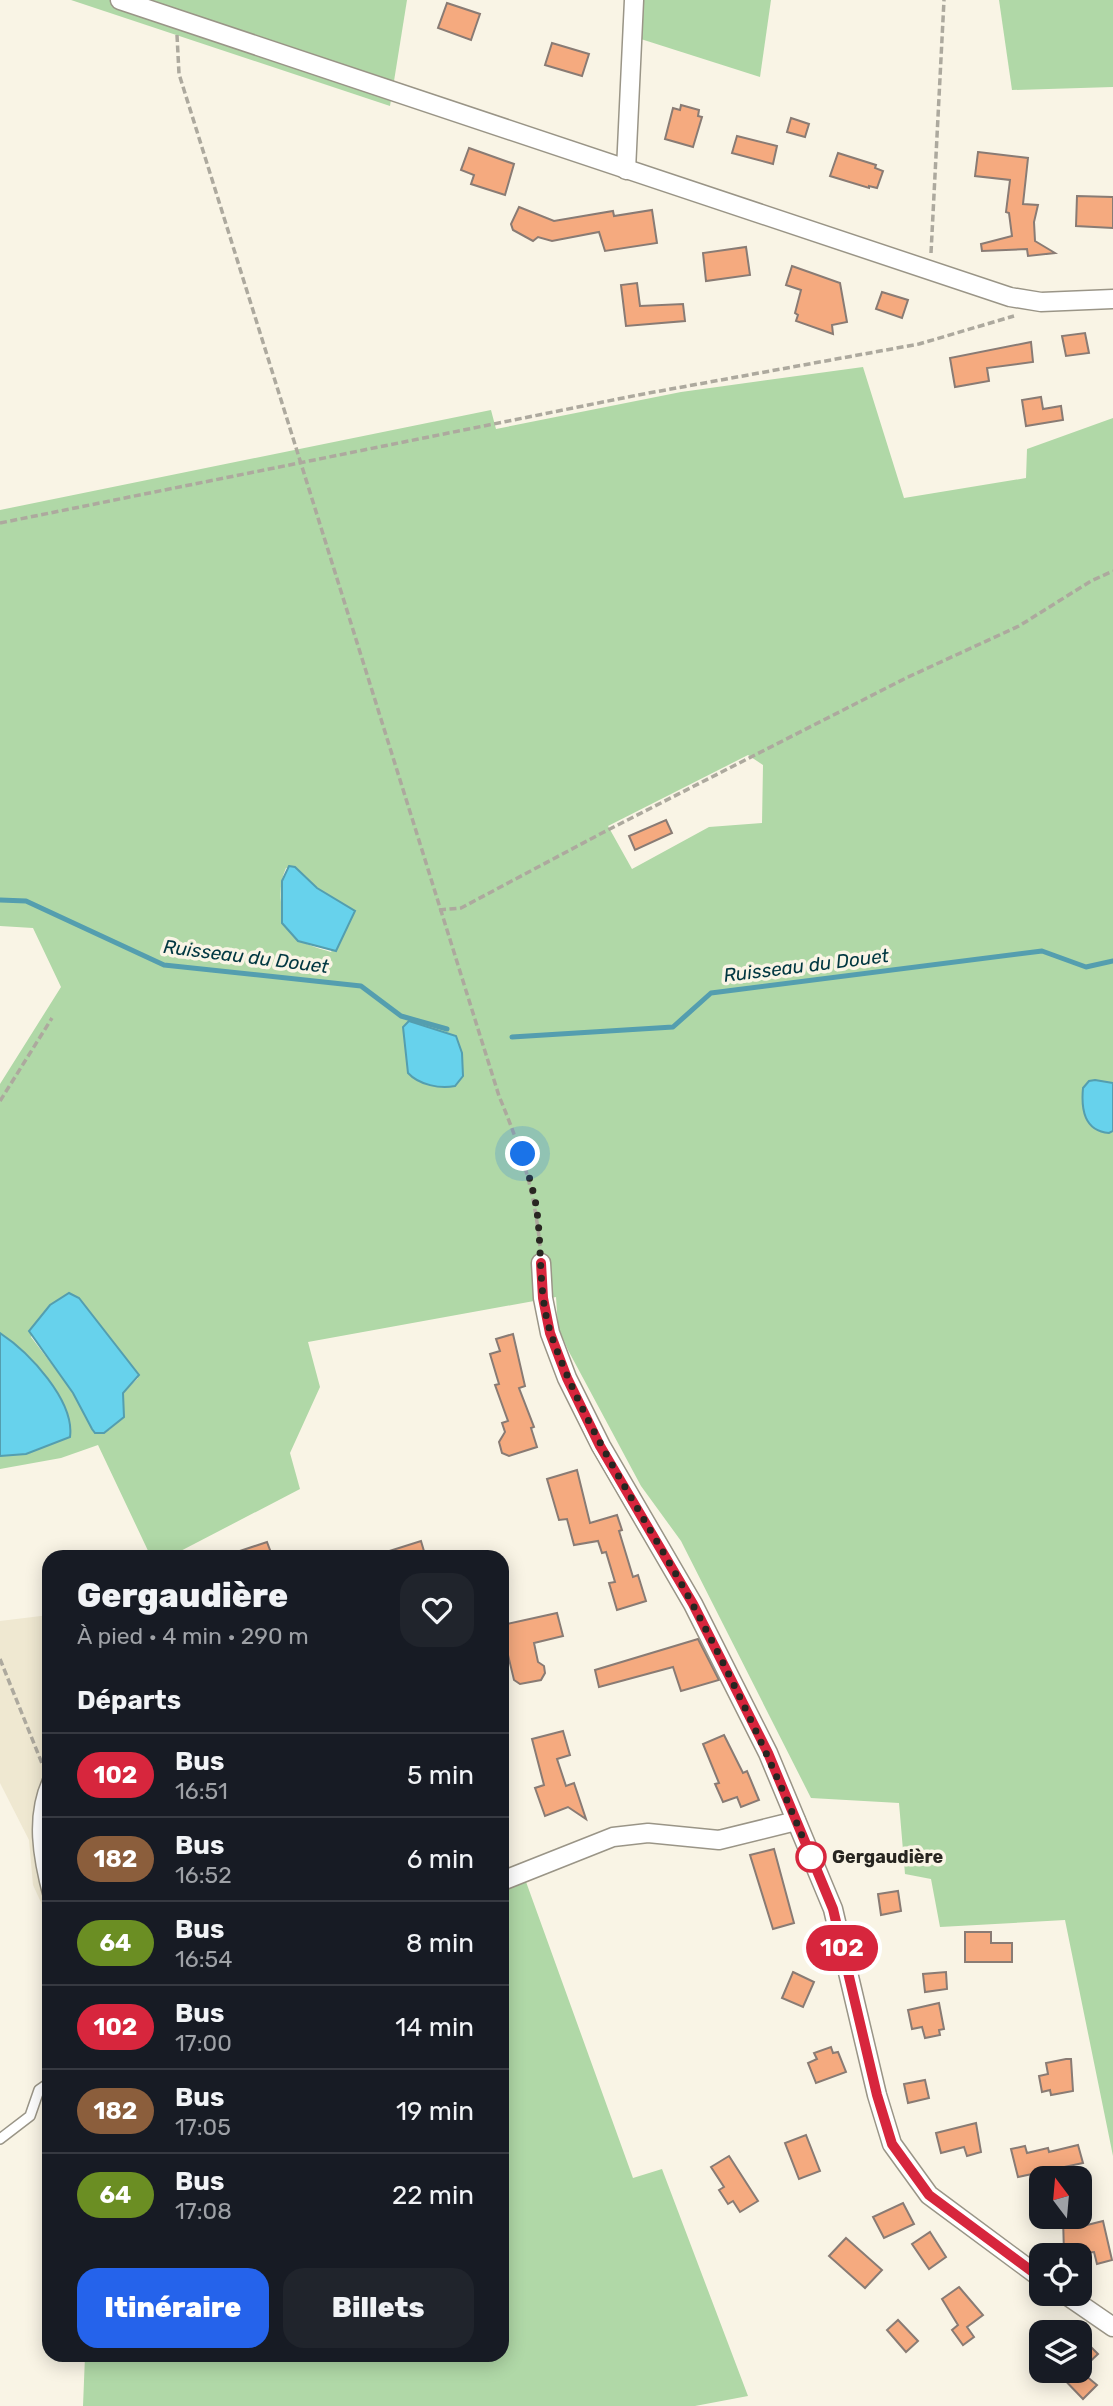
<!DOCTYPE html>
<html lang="fr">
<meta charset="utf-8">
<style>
body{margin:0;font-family:Rubik,sans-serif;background:#20242c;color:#f1f3f6;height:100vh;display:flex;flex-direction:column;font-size:26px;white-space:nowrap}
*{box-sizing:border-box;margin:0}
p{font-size:23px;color:#9ea1a6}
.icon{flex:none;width:38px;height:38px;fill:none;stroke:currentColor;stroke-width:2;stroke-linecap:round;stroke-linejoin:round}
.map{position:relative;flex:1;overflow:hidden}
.panel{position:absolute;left:42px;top:1550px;width:467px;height:812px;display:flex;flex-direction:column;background:#171b24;border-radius:21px;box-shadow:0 4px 18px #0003}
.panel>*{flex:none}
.badge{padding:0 14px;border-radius:23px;font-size:24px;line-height:46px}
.needle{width:46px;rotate:344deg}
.controls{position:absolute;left:1029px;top:2166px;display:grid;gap:14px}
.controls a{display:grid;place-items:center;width:63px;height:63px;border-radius:14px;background:#171b24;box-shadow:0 4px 18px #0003;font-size:35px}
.you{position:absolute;width:35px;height:35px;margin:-18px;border:5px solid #fff;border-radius:50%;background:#1a73e8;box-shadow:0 0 0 10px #1a73e833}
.map>.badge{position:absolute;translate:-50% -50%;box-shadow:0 0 0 4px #fff}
h2{padding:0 35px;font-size:26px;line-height:63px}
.round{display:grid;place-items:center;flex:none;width:74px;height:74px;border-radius:21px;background:#20242c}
.headline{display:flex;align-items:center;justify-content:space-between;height:119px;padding:0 35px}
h1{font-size:33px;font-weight:800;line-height:52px}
.action{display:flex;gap:14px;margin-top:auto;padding:14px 35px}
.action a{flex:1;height:80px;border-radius:21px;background:#2563eb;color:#fff;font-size:28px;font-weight:800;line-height:80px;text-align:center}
.action a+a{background:#20242c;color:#f1f3f6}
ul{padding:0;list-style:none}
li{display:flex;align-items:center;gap:21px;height:84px;padding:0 35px;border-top:2px solid #363941}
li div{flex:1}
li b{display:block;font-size:26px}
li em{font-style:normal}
li .badge{min-width:77px;font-weight:700;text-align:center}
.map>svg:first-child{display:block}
</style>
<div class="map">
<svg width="1113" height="2406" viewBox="0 0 1113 2406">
<rect width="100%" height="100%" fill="#f9f4e5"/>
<polygon fill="#efe8d1" points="49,1615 49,1920 33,1885 29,1840 0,1783 0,1621"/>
<g fill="#b0d8a7" fill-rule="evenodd">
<polygon points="71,0 407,0 390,106"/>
<polygon points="625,0 771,0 760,77 622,33"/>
<polygon points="999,0 1113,0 1113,87 1012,90"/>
<path d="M863 367 904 498 1026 478 1027 449 1113 418V2156L1065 1920 940 1927 931 1879 905 1874 899 1803 811 1798 681 1541 641 1486 568 1350 558 1327 556 1297 308 1342 320 1387 290 1453 300 1489 169 1557H151L98 1445 61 1458 0 1469V1084L61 987 33 928 0 926V510L491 410 496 429 681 392ZM748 755 763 765 762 823 709 827 632 869 608 826ZM295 867 317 888 355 911 331 952C300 943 281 937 281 902 280 890 281 879 286 868ZM46 1309 138 1378 123 1393 124 1417 109 1430 92 1429 73 1392 31 1337Z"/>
<polygon points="525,1879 633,2178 662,2169 748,2396 695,2406 83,2406 85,2356 502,2356 502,1889"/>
</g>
<g fill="#67d2ec" stroke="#549eaf" stroke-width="2">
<polygon points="289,866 295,867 317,888 355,911 336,951 298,941 282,923 282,881"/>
<path d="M409 1021 456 1036 462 1053 463 1076 455 1086C440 1089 419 1085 408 1073L403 1027Z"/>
<path d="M1095 1080 1113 1083V1131L1109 1133C1084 1131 1081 1109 1083 1088L1089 1081Z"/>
<polygon points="69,1293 79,1298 139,1375 123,1393 124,1417 104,1433 95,1433 92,1429 73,1393 29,1331 50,1305"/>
<path d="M0 1333C29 1352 75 1401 70 1437L26 1454 0 1456Z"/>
</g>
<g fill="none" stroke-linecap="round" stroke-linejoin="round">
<g stroke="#549eaf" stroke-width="5">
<polyline points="0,900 26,901 164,965 361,986 401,1016 447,1029"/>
<polyline points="512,1037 673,1027 711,993 1042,951 1086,967 1113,961"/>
</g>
</g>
<g fill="#f5aa7f" stroke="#897b74" stroke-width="2">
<polygon points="447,3 480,14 471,40 438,28"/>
<polygon points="552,43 589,54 582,76 545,65"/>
<polygon points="681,105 699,110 698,116 702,117 693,147 665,139 673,108 680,110"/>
<polygon points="791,118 809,124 805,137 787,132"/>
<polygon points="737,136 777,146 773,164 732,153"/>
<polygon points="469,148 514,164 505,195 471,184 474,175 461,170"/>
<polygon points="978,152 1028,158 1023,204 1038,205 1034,222 1035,241 1055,253 1028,256 1027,249 982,251 981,244 1012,236 1009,213 1006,212 1010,180 975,176"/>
<polygon points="838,153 876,165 875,168 883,171 877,188 869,186 869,188 830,176"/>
<polygon points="1077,196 1113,197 1113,228 1076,226"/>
<polygon points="519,207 554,221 613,211 614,216 652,210 657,243 605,251 599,232 552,241 538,237 533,241 513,230 511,224"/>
<polygon points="746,247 750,275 706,281 703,253"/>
<polygon points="792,266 840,283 847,322 832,325 833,334 796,321 798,315 795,313 801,290 786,285"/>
<polygon points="637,283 640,306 683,304 685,321 626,326 621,285"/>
<polygon points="882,292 908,300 902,318 876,309"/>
<polygon points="1085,333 1089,353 1066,356 1062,336"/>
<polygon points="1031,342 1033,362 987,368 989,381 955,387 950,358"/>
<polygon points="1041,397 1043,409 1061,406 1063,420 1026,426 1022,400"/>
<polygon points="666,820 672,833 635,850 629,836"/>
<polygon points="513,1334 525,1386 519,1388 534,1427 531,1428 537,1447 509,1456 502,1453 499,1442 505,1432 502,1423 508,1421 495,1385 499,1384 490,1354 500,1351 496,1339"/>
<polygon points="577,1470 590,1523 617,1515 622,1530 619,1531 633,1577 638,1575 646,1601 617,1610 609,1583 615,1582 606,1552 602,1553 598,1541 574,1545 567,1519 559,1520 547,1479"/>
<polygon points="421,1541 426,1558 381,1558 380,1554"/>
<polygon points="267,1542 273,1558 229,1558 228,1555"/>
<polygon points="557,1613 563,1636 534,1643 538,1662 544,1666 545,1673 541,1680 520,1684 514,1680 508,1655 502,1657 502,1625"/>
<polygon points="698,1639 719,1680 681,1691 673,1667 599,1687 595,1670"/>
<polygon points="563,1731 570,1755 557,1759 566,1786 574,1783 586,1819 568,1807 545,1816 535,1788 544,1785 532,1739"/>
<polygon points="724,1735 743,1773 747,1771 759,1800 741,1807 737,1797 723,1802 715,1784 719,1783 703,1744"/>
<polygon points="774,1849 794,1923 773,1929 750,1855"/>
<polygon points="898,1891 901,1911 881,1915 878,1894"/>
<polygon points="965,1932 991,1932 991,1943 1012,1943 1012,1962 965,1962"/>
<polygon points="793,1972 814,1982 803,2007 782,1998"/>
<polygon points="946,1972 947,1989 925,1992 923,1974"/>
<polygon points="939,2003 944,2029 939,2030 940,2035 925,2038 922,2027 912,2029 908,2010"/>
<polygon points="831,2047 833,2053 838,2052 846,2072 816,2083 808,2063 817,2059 814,2053"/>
<polygon points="1066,2059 1071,2059 1073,2091 1051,2095 1050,2090 1042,2092 1039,2076 1048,2074 1046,2063"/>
<polygon points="925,2080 929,2098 908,2103 904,2084"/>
<polygon points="976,2123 981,2152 967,2156 964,2147 941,2153 936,2133"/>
<polygon points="806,2135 820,2171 799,2179 785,2143"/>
<polygon points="1078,2145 1083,2163 1018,2177 1011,2149 1025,2146 1027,2153 1048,2148 1049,2152"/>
<polygon points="729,2156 758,2201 740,2212 733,2201 728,2204 719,2190 724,2187 711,2167"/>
<polygon points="903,2203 914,2224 884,2238 873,2217"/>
<polygon points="1063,2217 1085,2217 1087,2225 1103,2221 1112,2260 1097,2264 1094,2252 1064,2254"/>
<polygon points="930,2232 946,2257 929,2269 912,2244"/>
<polygon points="846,2238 882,2270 865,2288 829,2256"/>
<polygon points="959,2287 983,2315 967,2327 974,2337 963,2345 952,2330 958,2325 942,2299"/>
<polygon points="898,2320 918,2341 906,2352 887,2330"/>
<polygon points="1080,2336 1098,2354 1080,2371 1097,2385 1083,2399 1056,2371 1080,2371"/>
</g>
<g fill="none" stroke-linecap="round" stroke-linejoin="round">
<defs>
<g id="lane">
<path d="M49 1777C30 1815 38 1859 49 1899"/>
<polyline points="0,2139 30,2116 39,2090 49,2083"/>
</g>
<g id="street">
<polyline points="120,0 1010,297 1041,302 1113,299"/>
<polyline points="626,170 634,0"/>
<polyline points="541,1263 543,1298 550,1333 567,1378 601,1446 693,1604 768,1753 833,1909 877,2095 892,2144 929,2195 1041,2278"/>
<polyline points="502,1881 613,1837 648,1833 719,1840 796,1821"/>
<polyline points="1065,2294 1113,2327"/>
</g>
</defs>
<use href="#lane" stroke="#9a9587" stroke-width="12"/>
<use href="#street" stroke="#9a9587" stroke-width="21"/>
<g stroke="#ada99e" stroke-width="3.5" stroke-dasharray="7 3.5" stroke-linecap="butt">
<path d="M177 35 179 74 499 1096C521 1149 534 1188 540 1246"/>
<polyline points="931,253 944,0"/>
<polyline points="0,523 638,395 919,344 1014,316"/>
<polyline points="439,910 461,908 602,833 906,678 1019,626 1091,581 1113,571"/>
<polyline points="0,1101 52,1018"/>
<polyline points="0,1659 43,1766"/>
</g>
<use href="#lane" stroke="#fff" stroke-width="9"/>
<use href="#street" stroke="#fff" stroke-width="18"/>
</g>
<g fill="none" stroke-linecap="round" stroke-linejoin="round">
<defs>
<polyline id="line" points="541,1263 543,1298 550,1333 567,1378 600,1446 693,1604 768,1753 833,1909 877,2095 892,2144 929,2195 1041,2278"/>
</defs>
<use href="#line" stroke="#fff" stroke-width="16"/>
<use href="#line" stroke="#d7263d" stroke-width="10"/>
<path stroke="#282621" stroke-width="7" stroke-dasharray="0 12.6" d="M523 1154C527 1171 533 1188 536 1205 543 1248 537 1295 552 1337 586 1433 645 1516 693 1605 738 1689 778 1776 814 1865L811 1857"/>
</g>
<circle fill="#fff" stroke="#d7263d" stroke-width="3.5" cx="811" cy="1857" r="14"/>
<g text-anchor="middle" stroke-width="7" stroke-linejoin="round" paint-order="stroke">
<g font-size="18" font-weight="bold" fill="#282621" stroke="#f9f4e5" text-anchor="start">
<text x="832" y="1863">Gergaudière</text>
</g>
<g font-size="19" font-style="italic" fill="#013741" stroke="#f9f4e5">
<text transform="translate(246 956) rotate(7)" y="7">Ruisseau du Douet</text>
<text transform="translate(806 965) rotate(-7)" y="7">Ruisseau du Douet</text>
</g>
</g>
</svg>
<div class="controls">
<a><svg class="needle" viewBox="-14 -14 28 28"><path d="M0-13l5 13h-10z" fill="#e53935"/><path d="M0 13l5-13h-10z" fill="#9ea1a6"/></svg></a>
<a><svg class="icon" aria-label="locate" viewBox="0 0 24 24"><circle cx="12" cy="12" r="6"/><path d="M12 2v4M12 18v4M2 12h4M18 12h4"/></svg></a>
<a><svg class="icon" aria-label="layers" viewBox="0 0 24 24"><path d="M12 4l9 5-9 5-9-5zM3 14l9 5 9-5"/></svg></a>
</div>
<div class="you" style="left:523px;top:1154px"></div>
<b class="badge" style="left:842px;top:1948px;background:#d7263d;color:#fff">102</b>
<section class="panel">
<div class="headline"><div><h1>Gergaudière</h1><p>À pied · 4 min · 290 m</p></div><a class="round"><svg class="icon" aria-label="heart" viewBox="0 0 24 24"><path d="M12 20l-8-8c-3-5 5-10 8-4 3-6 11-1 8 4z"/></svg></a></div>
<h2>Départs</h2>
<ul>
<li><span class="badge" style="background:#d7263d;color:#fff">102</span><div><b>Bus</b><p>16:51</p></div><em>5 min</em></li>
<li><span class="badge" style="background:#8b5e3c;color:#fff">182</span><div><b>Bus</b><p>16:52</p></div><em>6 min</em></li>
<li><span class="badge" style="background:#6b8e23;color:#fff">64</span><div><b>Bus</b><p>16:54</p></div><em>8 min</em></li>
<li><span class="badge" style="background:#d7263d;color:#fff">102</span><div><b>Bus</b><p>17:00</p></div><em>14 min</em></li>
<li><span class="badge" style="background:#8b5e3c;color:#fff">182</span><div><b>Bus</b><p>17:05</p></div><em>19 min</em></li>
<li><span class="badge" style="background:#6b8e23;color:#fff">64</span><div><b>Bus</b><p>17:08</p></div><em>22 min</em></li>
</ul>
<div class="action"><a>Itinéraire</a><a>Billets</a></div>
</section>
</div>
